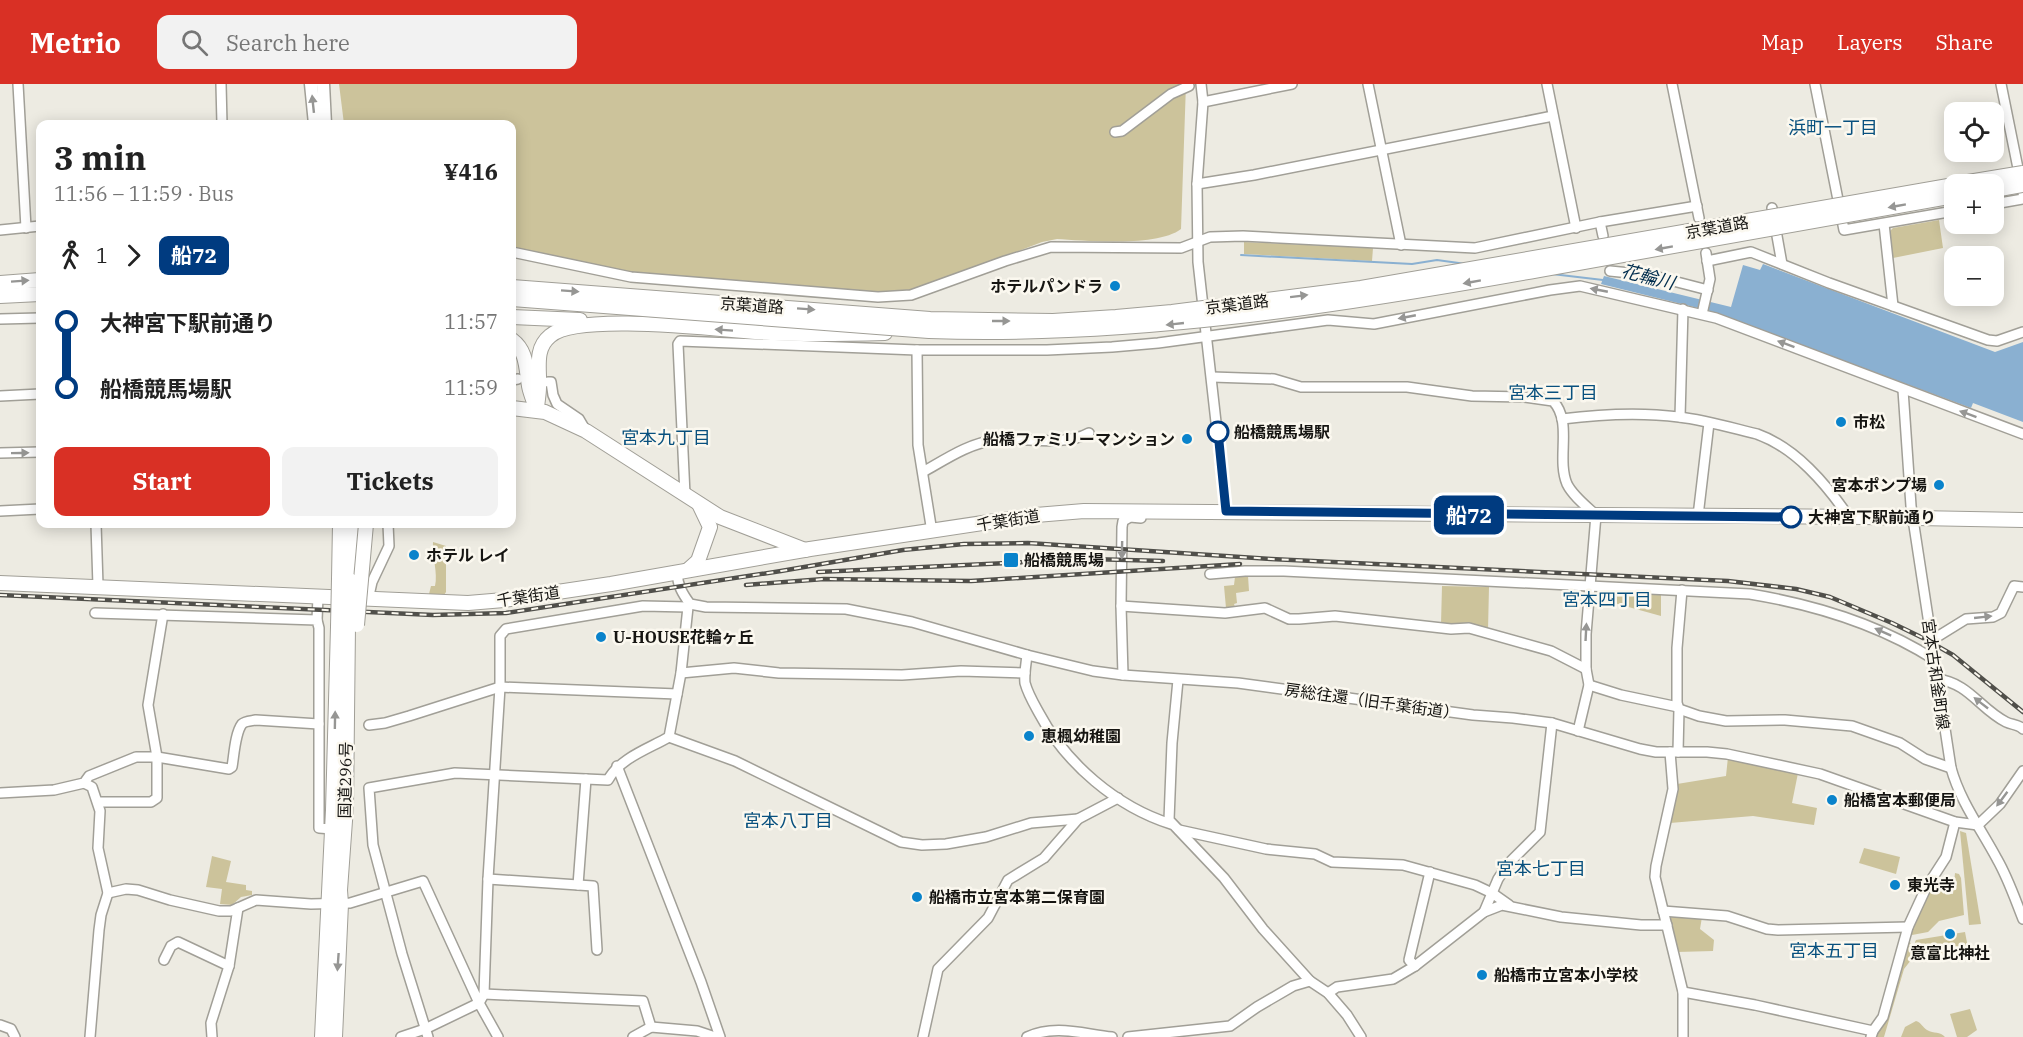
<!DOCTYPE html>
<meta charset="utf-8">
<style>
body{margin:0;font-family:"IBM Plex Serif","Noto Sans JP",serif;background:#f2f2f2;color:#222;height:100vh;display:flex;flex-direction:column;font-size:22px;white-space:nowrap}
*{box-sizing:border-box;margin:0}
p{font-size:20px;color:#767676}
.icon{flex:none;width:33px;height:33px;fill:none;stroke:currentColor;stroke-width:2;stroke-linecap:round;stroke-linejoin:round}
.map{position:relative;flex:1;overflow:hidden}
.sheet{position:absolute;left:36px;top:36px;width:480px;height:408px;display:flex;flex-direction:column;background:#fff;border-radius:12px;box-shadow:0 3px 15px #0003}
.sheet>*{flex:none}
.badge{padding:0 12px;border-radius:9px;font-size:21px;line-height:39px}
.fabs{position:absolute;left:1944px;top:18px;display:grid;gap:12px}
.fabs a{display:grid;place-items:center;width:60px;height:60px;border-radius:12px;background:#fff;box-shadow:0 3px 15px #0003;font-size:30px}
.map>.badge{position:absolute;translate:-50% -50%;box-shadow:0 0 0 3px #fff}
.legs{display:flex;align-items:center;gap:9px;height:66px;padding:0 18px;font-size:20px}
.legs p{margin-inline-start:auto}
.overview{display:flex;align-items:center;justify-content:space-between;height:102px;padding:0 18px}
h1{font-size:33px;font-weight:700;line-height:45px}
.button{display:flex;gap:12px;margin-top:auto;padding:12px 18px}
.button a{flex:1;height:69px;border-radius:12px;background:#d93025;color:#fff;font-size:24px;font-weight:700;line-height:69px;text-align:center}
.button a+a{background:#f2f2f2;color:#222}
ul{padding:0 18px;list-style:none}
li{display:flex;align-items:center;gap:21px;height:66px;font-size:22px}
li i{display:grid;place-items:center;width:9px;height:100%;margin:0 8px;background:currentColor}
li i::after{content:'';width:15px;height:15px;margin:-8px;border:4px solid;border-radius:50%;background:#fff}
li p{margin-inline-start:auto}
li:first-child i{background:linear-gradient(#0000 50%,currentColor 0)}
li:last-child i{background:linear-gradient(currentColor 50%,#0000 0)}
header{display:flex;align-items:center;gap:36px;box-sizing:border-box;height:84px;padding:0 30px;background:#d93025;color:#fff}
header strong{font-size:28px}
nav{display:flex;gap:33px;margin-inline-start:auto;font-size:21px}
.search{width:420px;height:54px;background:#f2f2f2;display:flex;align-items:center;gap:15px;box-sizing:border-box;padding:0 21px;border-radius:12px;color:#767676;font-size:22px}
.map>svg:first-child{display:block}
</style>
<header>
<strong>Metrio</strong>
<div class="search"><svg class="icon" aria-label="search" viewBox="0 0 24 24"><circle cx="10" cy="10" r="6"/><path d="M15 15l6 6"/></svg>Search here</div>
<nav><a>Map</a><a>Layers</a><a>Share</a></nav>
</header>
<div class="map">
<svg width="2023" height="953" viewBox="0 0 2023 953">
<rect width="100%" height="100%" fill="#edebe2"/>
<g fill="#ccc39b">
<path d="M339 0H1186L1181 145C1158 163 1086 157 1057 155L1042 158 923 204 908 208 887 210 759 198 649 192 610 186 512 164V40H344Z"/>
<polygon points="1939,136 1943,164 1893,174 1889,148 1893,144"/>
<polygon points="1244,158 1373,164 1372,177 1244,170"/>
<path d="M433 458 446 462V508L444 511 429 510 431 502H435C438 489 432 472 433 458Z"/>
<polygon points="1248,492 1249,507 1236,509 1237,519 1234,520 1235,523 1226,524 1224,502 1234,501 1235,493"/>
<polygon points="1442,502 1489,503 1488,546 1466,540 1441,540"/>
<polygon points="1595,507 1661,510 1661,532 1596,514"/>
<polygon points="1728,673 1798,689 1792,719 1817,724 1814,741 1753,732 1670,739 1677,700 1726,692"/>
<polygon points="1960,747 1966,749 1981,840 1969,841"/>
<polygon points="1864,764 1900,773 1896,790 1859,779"/>
<polygon points="212,772 231,777 226,798 246,801 246,806 252,807 252,811 241,813 232,821 220,820 222,805 206,803"/>
<polygon points="1955,789 1959,790 1961,794 1964,831 1939,837 1928,848 1912,851 1910,848 1930,805 1953,810"/>
<polygon points="1667,830 1702,833 1700,845 1714,856 1713,867 1677,868"/>
<polygon points="1965,848 1968,864 1960,869 1930,876 1924,872 1920,872 1915,858 1916,856"/>
<polygon points="1907,858 1910,858 1915,871 1904,885 1884,953 1874,953"/>
<polygon points="1970,925 1977,946 1967,953 1957,953 1950,930"/>
<path d="M1916 937C1922 939 1922 943 1927 946 1934 950 1940 947 1945 953H1901L1905 943Z"/>
</g>
<polygon fill="#8ab0d1" points="1763,180 1995,268 2023,258 2023,338 1973,319 1971,324 1710,227 1601,200 1604,192 1731,223 1743,181 1760,186"/>
<g fill="none" stroke-linecap="round" stroke-linejoin="round">
<g stroke="#8ab0d1" stroke-width="2">
<polyline points="1241,171 1412,180 1437,176 1466,180"/>
<polyline points="1552,190 1603,196"/>
</g>
<defs>
<g id="minor">
<polyline points="18,0 26,144"/>
<polyline points="221,0 222,40"/>
<polyline points="1201,0 1203,18 1197,100 1198,178 1226,427"/>
<polyline points="1368,0 1401,161"/>
<polyline points="1547,0 1576,144"/>
<polyline points="1672,0 1699,134"/>
<polyline points="1815,0 1844,146 1954,127"/>
<polyline points="2001,0 2023,109"/>
<polyline points="1203,18 1292,0"/>
<polyline points="1115,48 1122,47 1171,10 1189,2"/>
<polyline points="1197,100 1254,91 1553,32"/>
<polyline points="1994,120 2023,115"/>
<polyline points="1772,124 1782,180"/>
<polyline points="1600,138 1603,152"/>
<polyline points="1884,140 1893,222"/>
<polyline points="0,146 40,142"/>
<polyline points="512,168 631,193 878,213 911,211 1005,177 1051,163 1181,164 1210,153 1243,152 1475,164 1600,138 1697,122"/>
<polyline points="1707,177 1751,168 1829,199 1988,256 1997,257 2023,248"/>
<polyline points="1610,187 1650,191 1708,206"/>
<polyline points="1702,230 1710,195 1706,169"/>
<polyline points="0,235 40,234"/>
<polyline points="917,266 918,361 932,448"/>
<path d="M1212 293 1274 295 1301 303H1407L1472 312 1524 313 1553 317C1573 338 1556 374 1567 400 1573 412 1586 422 1596 431L1586 550V585L1589 601 1578 647"/>
<polyline points="512,296 518,295"/>
<polyline points="548,298 551,298 553,311 557,320 579,335 586,347"/>
<path d="M1903 306 1911 422 1951 684C1960 717 1981 745 1997 775 2008 794 2015 815 2023 835"/>
<polyline points="0,312 40,310"/>
<polyline points="1680,333 1683,225"/>
<path d="M1562 335C1601 330 1641 328 1679 333 1705 336 1732 344 1757 350 1796 364 1826 400 1849 433"/>
<polyline points="0,369 40,368"/>
<path d="M923 388C946 375 969 359 996 356 1024 353 1064 363 1089 349"/>
<polyline points="685,411 678,260 680,257 917,266 1047,266 1112,263 1158,259 1328,236 1374,240 1550,206 1580,202 1716,234 2023,350"/>
<polyline points="0,427 40,425"/>
<polyline points="1698,432 1709,339"/>
<polyline points="96,440 98,502"/>
<path d="M677 489C678 502 682 509 690 520L706 523 846 525 912 538 1027 571 1093 587 1123 591 1238 599 1473 631 1513 634 1552 639 1640 665 1656 668H1707L1727 670 1820 690 1955 738 1978 741"/>
<path d="M1210 490 1245 487H1284L1750 510C1816 521 1879 540 1935 576"/>
<polyline points="1682,506 1677,564 1677,619 1679,625 1699,632 1726,637 1785,636 1852,642 1900,659 1925,675 1951,684"/>
<polyline points="368,516 372,498 389,462 388,440"/>
<polyline points="1121,522 1225,529 1265,524 1289,535 1299,535 1335,532 1451,545 1469,544 1551,567 1586,585"/>
<polyline points="95,529 317,536 319,544 319,744 332,745"/>
<polyline points="317,536 318,513"/>
<polyline points="1932,556 1966,535 1993,533 2001,529 2014,502 2023,503"/>
<path d="M1027 571C1026 581 1024 590 1025 599 1028 610 1034 620 1039 629 1066 680 1117 723 1171 740"/>
<polyline points="681,589 734,584 779,589 902,591 961,587 1025,589"/>
<polyline points="1123,591 1121,522 1122,443 1123,437 1130,433 1141,434"/>
<path d="M1937 595C1969 599 1980 625 2006 638 2012 641 2018 640 2023 645"/>
<polyline points="1178,596 1172,659 1169,736 1224,794 1263,845 1310,897 1328,909 1347,931 1361,953"/>
<polyline points="1589,601 1621,611 1678,623"/>
<polyline points="369,641 385,639 409,632 500,603 677,610"/>
<polyline points="669,653 735,677 901,758 922,761 946,760 986,753 1031,739 1078,735"/>
<polyline points="1670,668 1673,705 1656,782 1655,793 1683,908 1683,953"/>
<polyline points="1678,668 1679,625"/>
<polyline points="617,682 701,898 720,953"/>
<polyline points="84,699 92,703 100,727 98,764 108,809 101,831 99,846 90,953"/>
<path d="M0 709 54 706 84 699 89 692 136 673H157L229 685 232 683C234 672 235 649 242 640 245 637 251 637 256 636L319 640"/>
<polyline points="99,718 151,718 157,714 157,673 148,621 163,530"/>
<polyline points="1978,741 2000,720 2023,687"/>
<polyline points="1179,746 1266,765 1315,770 1332,778 1403,781 1475,801 1492,809 1509,821"/>
<polyline points="488,795 593,802 597,866"/>
<polyline points="578,801 586,695"/>
<polyline points="108,809 126,805 138,806 170,816 219,827 231,827 256,816 311,820 350,819 423,797 479,919 498,953"/>
<polyline points="1663,827 1727,832 1767,845 1778,846 1908,843"/>
<polyline points="1484,828 1498,795 1508,780 1540,748 1552,639"/>
<polyline points="164,876 171,862 178,858 229,882 238,824"/>
<polyline points="1415,882 1409,876 1430,788"/>
<polyline points="1683,908 1755,921 1873,947"/>
<polyline points="1328,909 1337,903 1393,895 1415,882 1484,828 1502,821 1561,833 1641,841 1667,841"/>
<polyline points="484,910 643,917 651,943"/>
<polyline points="0,941 11,945 15,953"/>
<polyline points="212,953 211,939 229,882"/>
<polyline points="401,953 425,945 479,919 484,910 488,795 500,603 500,552 506,545 643,522 688,523"/>
<path d="M428 953 402 870 373 761 369 704 455 689 608 696C620 674 648 665 669 653L681 589 688 523 690 520"/>
<polyline points="633,953 651,943 697,947 715,953"/>
<polyline points="923,953 938,885 988,834 1008,796 1044,774 1078,735 1118,714"/>
<path d="M1027 953C1055 940 1083 950 1112 953"/>
<polyline points="1128,953 1230,942 1257,923 1293,902 1310,897"/>
<polyline points="1871,953 1873,947 1883,933 1908,843 1926,804 1946,773 1955,738"/>
</g>
<g id="major">
<polyline points="311,0 315,40"/>
<polyline points="323,0 325,40"/>
</g>
<g id="highway">
<polyline points="0,199 40,196"/>
<polyline points="0,212 40,210"/>
<polyline points="512,233 580,236"/>
<path d="M512 256C527 267 526 284 529 302 530 308 533 315 535 321"/>
<polyline points="512,324 545,328 586,347 720,433 805,466"/>
<path d="M537 326C537 319 539 311 539 303 540 285 534 265 550 252 578 227 729 247 771 249 809 251 847 250 885 249"/>
<polyline points="688,486 698,477 710,443 699,420"/>
<polyline points="339,495 340,440"/>
<polyline points="350,496 352,440"/>
<polyline points="0,499 468,519 504,516 611,500 810,465 1036,431 1084,427 1864,433 2023,436"/>
<polyline points="322,953 333,726 338,543"/>
<polyline points="335,953 341,820 340,806 346,723 348,542"/>
</g>
</defs>
<use href="#minor" stroke="#a19f97" stroke-width="12"/>
<use href="#major" stroke="#a19f97" stroke-width="15"/>
<use href="#highway" stroke="#a19f97" stroke-width="16"/>
<use href="#minor" stroke="#fff" stroke-width="9"/>
<use href="#major" stroke="#fff" stroke-width="12"/>
<use href="#highway" stroke="#fff" stroke-width="14"/>
<defs>
<g id="rail">
<polyline points="818,488 1090,475 1163,477"/>
<polyline points="746,501 824,495 971,497 1240,480"/>
<polyline points="0,511 433,531 506,529 781,487 903,466 964,460 1028,459 1271,475 1728,497 1796,505 1830,513 1892,539 1923,554 1953,571 2023,628"/>
</g>
</defs>
<use href="#rail" stroke="#504f4a" stroke-width="4.5"/>
<use href="#rail" stroke="#fbf8ef" stroke-width="2" stroke-dasharray="7" stroke-linecap="butt"/>
<defs>
<g id="highway-bridge">
<polyline points="1956,100 2023,89"/>
<polyline points="1994,106 2023,101"/>
<polyline points="512,203 930,235 1053,237 1116,233 1172,228 1361,204 1954,101"/>
<path d="M512 215 929 247C1135 254 1337 222 1539 186 1678 161 1816 136 1954 112"/>
<polyline points="357,541 366,440"/>
<polyline points="348,542 350,496"/>
<polyline points="338,543 339,495"/>
</g>
</defs>
<use href="#highway-bridge" stroke="#a19f97" stroke-width="16" stroke-linecap="butt"/>
<use href="#highway-bridge" stroke="#fff" stroke-width="14"/>
</g>
<defs><path id="oneway-solid" d="M-6-.8H1V-3.2L6.5 0L1 3.2V.8H-6Z" transform="scale(1.5)"/></defs>
<g fill="#969694">
<use href="#oneway-solid" transform="translate(313 20) rotate(-96)"/>
<use href="#oneway-solid" transform="translate(1897 122) rotate(170)"/>
<use href="#oneway-solid" transform="translate(1664 164) rotate(170)"/>
<use href="#oneway-solid" transform="translate(20 197) rotate(-4)"/>
<use href="#oneway-solid" transform="translate(1472 198) rotate(170)"/>
<use href="#oneway-solid" transform="translate(1599 206) rotate(-169)"/>
<use href="#oneway-solid" transform="translate(570 207) rotate(4)"/>
<use href="#oneway-solid" transform="translate(1299 212) rotate(-7)"/>
<use href="#oneway-solid" transform="translate(806 225) rotate(4)"/>
<use href="#oneway-solid" transform="translate(1407 233) rotate(169)"/>
<use href="#oneway-solid" transform="translate(1001 237)"/>
<use href="#oneway-solid" transform="translate(1175 240) rotate(174)"/>
<use href="#oneway-solid" transform="translate(724 246) rotate(-176)"/>
<use href="#oneway-solid" transform="translate(1786 260) rotate(-160)"/>
<use href="#oneway-solid" transform="translate(1968 330) rotate(-160)"/>
<use href="#oneway-solid" transform="translate(20 369) rotate(-1)"/>
<use href="#oneway-solid" transform="translate(1122 466) rotate(91)"/>
<use href="#oneway-solid" transform="translate(1983 533) rotate(-6)"/>
<use href="#oneway-solid" transform="translate(1586 548) rotate(-87)"/>
<use href="#oneway-solid" transform="translate(1883 548) rotate(-156)"/>
<use href="#oneway-solid" transform="translate(1981 619) rotate(-142)"/>
<use href="#oneway-solid" transform="translate(335 636) rotate(-89)"/>
<use href="#oneway-solid" transform="translate(2002 715) rotate(127)"/>
<use href="#oneway-solid" transform="translate(338 878) rotate(94)"/>
</g>
<g fill="none" stroke-linecap="round" stroke-linejoin="round">
<defs>
<polyline id="line-1" points="1218,348 1226,427 1791,433"/>
</defs>
<use href="#line-1" stroke="#fff" stroke-width="14"/>
<use href="#line-1" stroke="#003b80" stroke-width="9"/>
</g>
<g fill="#0a83cb" stroke="#fbf8ef" stroke-width="2">
<circle cx="1115" cy="202" r="6"/>
<circle cx="1841" cy="338" r="6"/>
<circle cx="1187" cy="355" r="6"/>
<circle cx="1939" cy="401" r="6"/>
<circle cx="414" cy="471" r="6"/>
<rect x="1003" y="468" width="16" height="16" rx="3"/>
<circle cx="601" cy="553" r="6"/>
<circle cx="1029" cy="652" r="6"/>
<circle cx="1832" cy="716" r="6"/>
<circle cx="1895" cy="801" r="6"/>
<circle cx="917" cy="813" r="6"/>
<circle cx="1950" cy="850" r="6"/>
<circle cx="1482" cy="891" r="6"/>
</g>
<g fill="#fff" stroke="#003b80" stroke-width="3">
<circle cx="1218" cy="348" r="10"/>
<circle cx="1791" cy="433" r="10"/>
</g>
<g text-anchor="middle" stroke-width="5" stroke-linejoin="round" paint-order="stroke">
<g font-size="16" fill="#161512" stroke="#fbf8ef">
<text transform="translate(1717 143) rotate(-10)" y="6">京葉道路</text>
<text transform="translate(1237 220) rotate(-7)" y="6">京葉道路</text>
<text transform="translate(752 221) rotate(4)" y="6">京葉道路</text>
<text transform="translate(1008 436) rotate(-9)" y="6">千葉街道</text>
<text transform="translate(528 512) rotate(-8)" y="6">千葉街道</text>
<text transform="translate(1936 590) rotate(82)" y="6">宮本古和釜町線</text>
<text transform="translate(1372 617) rotate(8)" y="6">房総往還（旧千葉街道）</text>
<text transform="translate(345 696) rotate(-89)" y="6">国道296号</text>
</g>
<g font-size="16" font-weight="bold" fill="#161512" stroke="#fbf8ef" text-anchor="start">
<text x="1103" y="208" text-anchor="end">ホテルパンドラ</text>
<text x="1853" y="344">市松</text>
<text x="1175" y="361" text-anchor="end">船橋ファミリーマンション</text>
<text x="1927" y="407" text-anchor="end">宮本ポンプ場</text>
<text x="426" y="477">ホテル レイ</text>
<text x="1024" y="482">船橋競馬場</text>
<text x="613" y="559">U-HOUSE花輪ヶ丘</text>
<text x="1041" y="658">恵楓幼稚園</text>
<text x="1844" y="722">船橋宮本郵便局</text>
<text x="1907" y="807">東光寺</text>
<text x="929" y="819">船橋市立宮本第二保育園</text>
<text x="1950" y="875" text-anchor="middle">意富比神社</text>
<text x="1494" y="897">船橋市立宮本小学校</text>
</g>
<g font-size="16" font-weight="bold" fill="#161512" stroke="#fbf8ef" text-anchor="start">
<text x="1234" y="354">船橋競馬場駅</text>
<text x="1808" y="439">大神宮下駅前通り</text>
</g>
<g font-size="18" fill="#08507e" stroke="#fbf8ef">
<text x="1833" y="50">浜町一丁目</text>
<text x="1553" y="315">宮本三丁目</text>
<text x="666" y="360">宮本九丁目</text>
<text x="1607" y="522">宮本四丁目</text>
<text x="788" y="743">宮本八丁目</text>
<text x="1541" y="791">宮本七丁目</text>
<text x="1834" y="873">宮本五丁目</text>
</g>
<g font-size="18" font-style="italic" fill="#002d4d" stroke="#fbf8ef">
<text transform="translate(1648 193) rotate(14)" y="6">花輪川</text>
</g>
</g>
</svg>
<div class="fabs">
<a><svg class="icon" aria-label="locate" viewBox="0 0 24 24"><circle cx="12" cy="12" r="6"/><path d="M12 2v4M12 18v4M2 12h4M18 12h4"/></svg></a>
<a>+</a>
<a>−</a>
</div>
<b class="badge" style="left:1469px;top:431px;background:#003b80;color:#fff">船72</b>
<section class="sheet">
<div class="overview"><div><h1>3 min</h1><p>11:56 – 11:59 · Bus</p></div><b>¥416</b></div>
<div class="legs"><svg class="icon" aria-label="walk" viewBox="0 0 24 24"><circle cx="13" cy="4" r="2"/><path d="M13 8l-2 6 4 7M11 14l-3 7M7 12l3-4h3l4 4"/></svg>1<svg class="icon" aria-label="forward" viewBox="0 0 24 24"><path d="M9 5l7 7-7 7"/></svg><b class="badge" style="background:#003b80;color:#fff">船72</b></div>
<ul>
<li><i style="color:#003b80"></i><b>大神宮下駅前通り</b><p>11:57</p></li>
<li><i style="color:#003b80"></i><b>船橋競馬場駅</b><p>11:59</p></li>
</ul>
<div class="button"><a>Start</a><a>Tickets</a></div>
</section>
</div>
